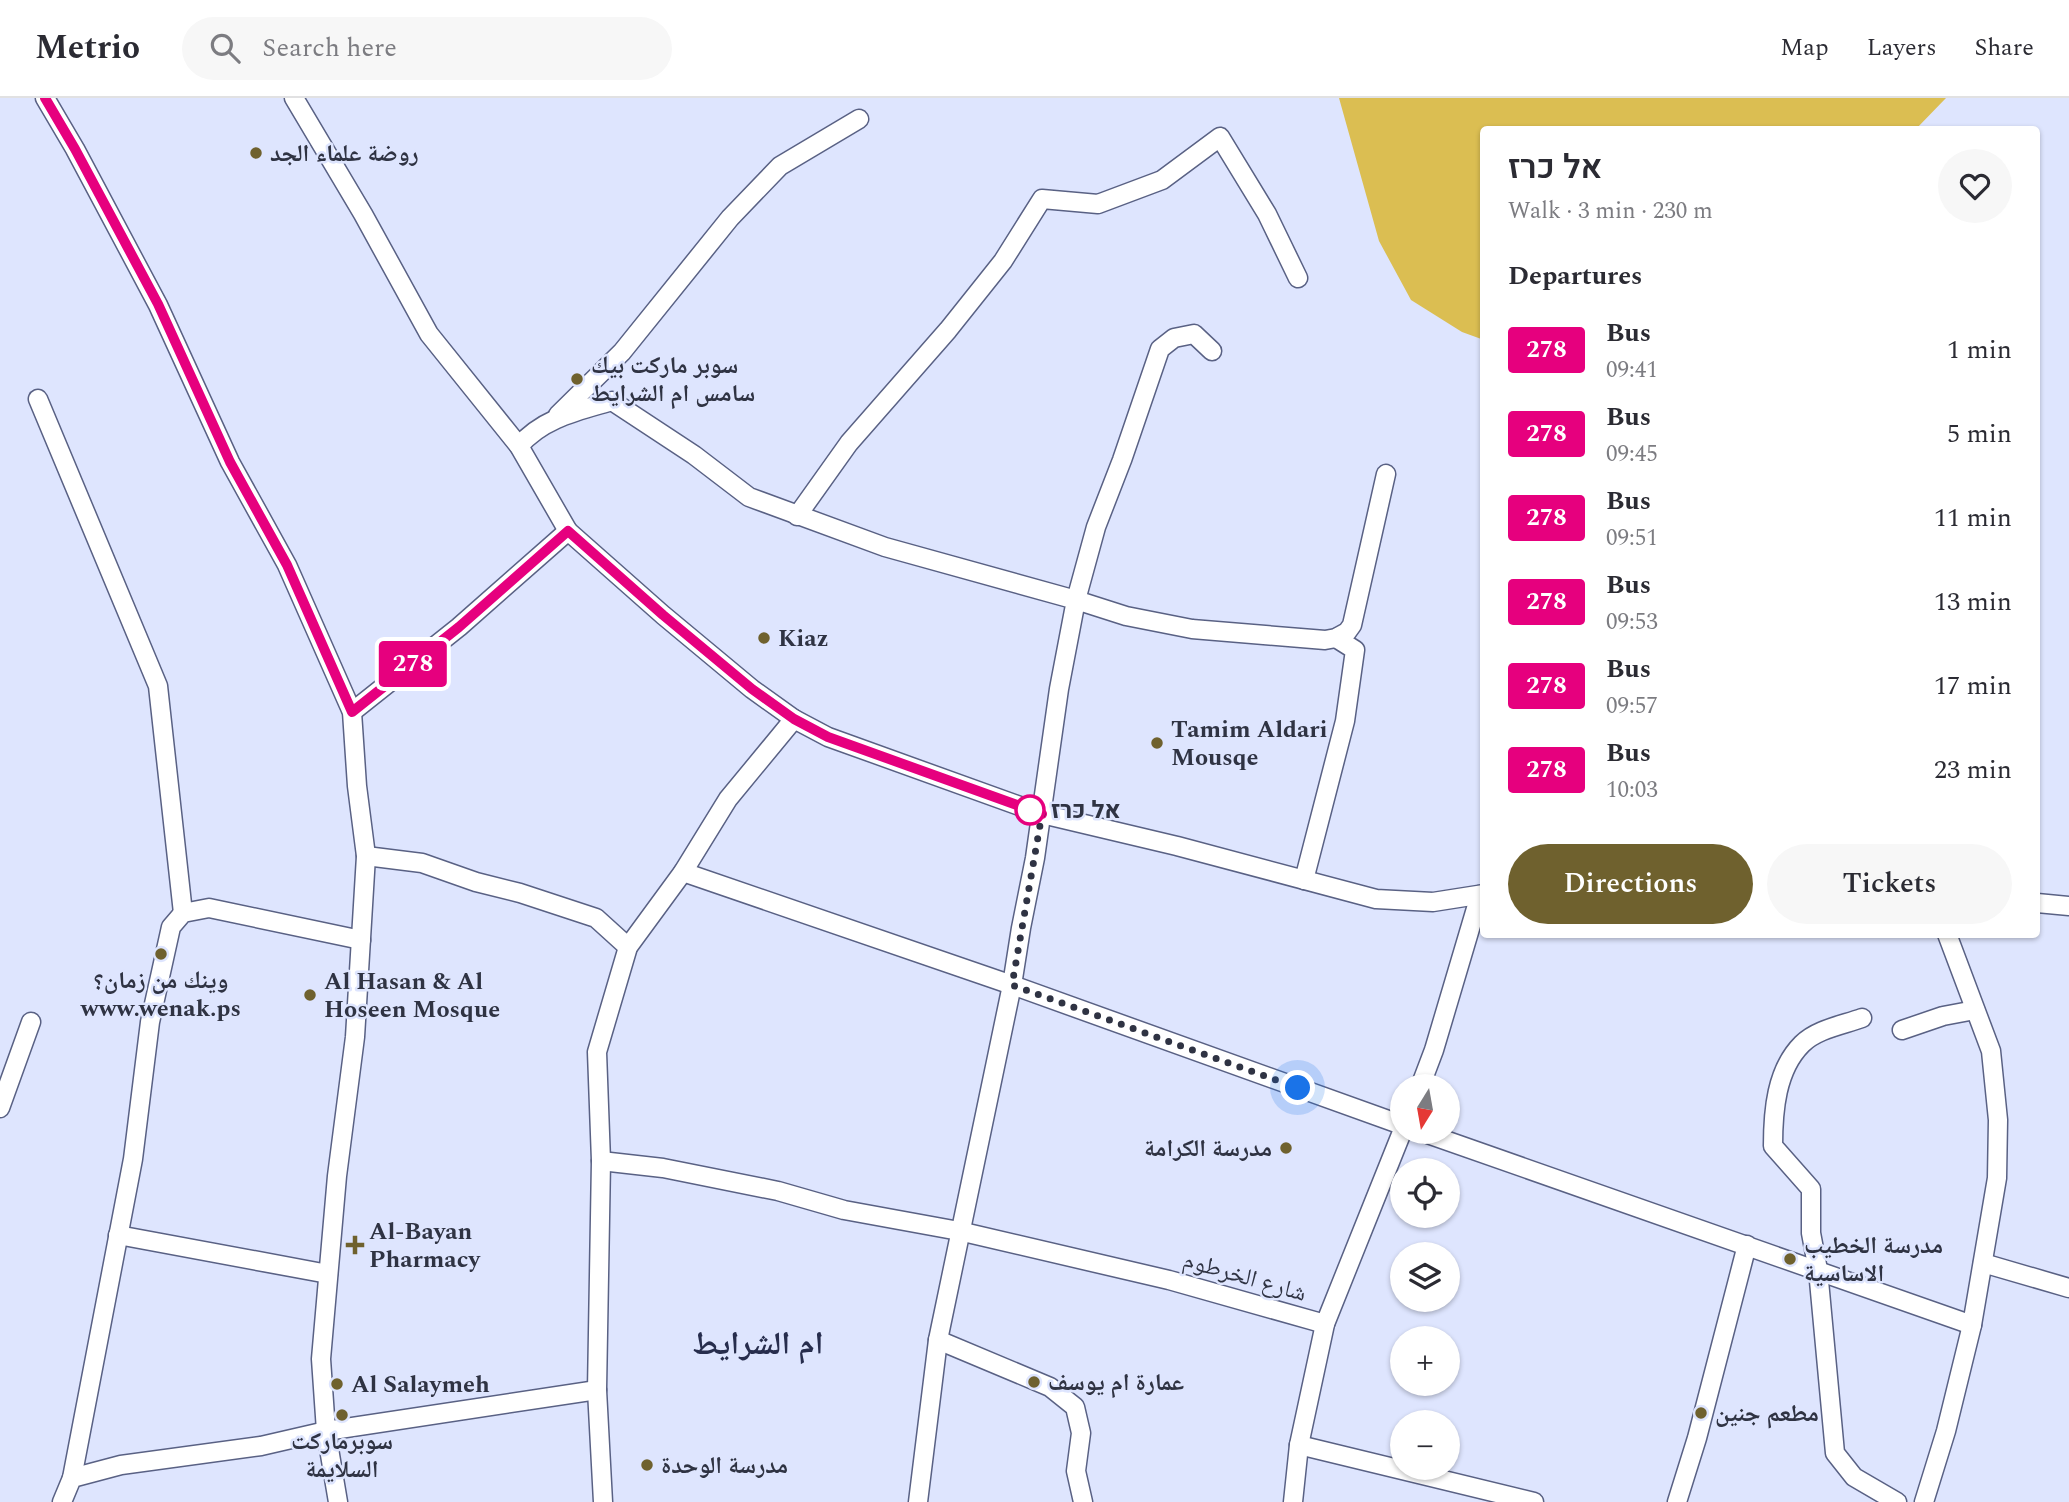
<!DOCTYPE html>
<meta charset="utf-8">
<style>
body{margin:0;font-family:Spectral,"Noto Naskh Arabic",Heebo,serif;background:#f7f7f7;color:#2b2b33;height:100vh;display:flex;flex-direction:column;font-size:26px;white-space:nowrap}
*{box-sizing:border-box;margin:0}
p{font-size:23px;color:#7c7c81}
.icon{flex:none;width:38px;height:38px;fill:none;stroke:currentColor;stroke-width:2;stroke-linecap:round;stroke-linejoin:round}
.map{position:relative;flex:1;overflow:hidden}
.side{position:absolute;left:1480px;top:28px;width:560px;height:812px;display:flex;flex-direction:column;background:#fff;border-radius:7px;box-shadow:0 2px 5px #0004}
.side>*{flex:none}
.badge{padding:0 14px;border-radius:5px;font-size:24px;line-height:46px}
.needle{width:46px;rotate:191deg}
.fabs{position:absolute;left:1390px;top:976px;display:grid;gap:14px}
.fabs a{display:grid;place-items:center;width:70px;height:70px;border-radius:50%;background:#fff;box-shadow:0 2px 5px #0004;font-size:35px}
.you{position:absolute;width:35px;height:35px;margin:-18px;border:5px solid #fff;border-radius:50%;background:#1a73e8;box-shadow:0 0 0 10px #1a73e833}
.map>.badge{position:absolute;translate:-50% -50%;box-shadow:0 0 0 4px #fff}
h2{padding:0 28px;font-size:26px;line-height:63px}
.round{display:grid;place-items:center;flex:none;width:74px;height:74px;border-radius:37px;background:#f7f7f7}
.summary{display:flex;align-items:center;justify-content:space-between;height:119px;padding:0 28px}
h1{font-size:33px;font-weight:600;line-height:52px}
.action{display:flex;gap:14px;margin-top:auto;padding:14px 28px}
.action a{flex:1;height:80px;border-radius:42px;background:#6f612e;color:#fff;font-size:28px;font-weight:600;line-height:80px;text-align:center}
.action a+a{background:#f7f7f7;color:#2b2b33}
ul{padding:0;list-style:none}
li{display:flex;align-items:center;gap:21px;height:84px;padding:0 28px}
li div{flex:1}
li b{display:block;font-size:26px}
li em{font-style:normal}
li .badge{min-width:77px;font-weight:700;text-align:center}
header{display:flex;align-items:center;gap:42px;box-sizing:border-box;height:98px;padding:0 35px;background:#fff;border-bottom:2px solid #e1e1e2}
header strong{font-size:33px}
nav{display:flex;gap:38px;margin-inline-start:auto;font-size:24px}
.search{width:490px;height:63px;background:#f7f7f7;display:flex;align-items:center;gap:18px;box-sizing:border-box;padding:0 24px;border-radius:38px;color:#7c7c81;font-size:26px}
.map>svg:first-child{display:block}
</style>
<header>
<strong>Metrio</strong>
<div class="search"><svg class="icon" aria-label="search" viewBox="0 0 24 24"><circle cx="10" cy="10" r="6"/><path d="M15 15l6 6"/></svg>Search here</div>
<nav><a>Map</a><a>Layers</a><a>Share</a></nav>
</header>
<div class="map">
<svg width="2069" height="1404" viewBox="0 0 2069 1404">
<rect width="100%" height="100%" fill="#dee5fe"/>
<polygon fill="#dbbe52" points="1339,0 1946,0 1916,31 1484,32 1484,242 1462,234 1411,202 1379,143"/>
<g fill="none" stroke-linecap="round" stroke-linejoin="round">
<defs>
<g id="minor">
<polyline points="45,0 75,51 158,207 230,364 287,467 352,614 357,688 366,758 355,939 337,1078 321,1261 326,1333 338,1404"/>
<polyline points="294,0 363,116 429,236 519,348 568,433"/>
<polyline points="1212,253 1194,236 1174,240 1160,251 1122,362 1096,429 1076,502 1126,518 1192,531 1325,542 1336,540 1347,534 1352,527 1386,376"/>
<polyline points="38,301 158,588 183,815"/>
<polyline points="558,317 622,254 730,120 780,68 859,21"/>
<path d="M519 348C543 320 578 313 612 303L694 357 749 399 885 449 1076 502 1059 591 1035 760 1021 830 1012 887 938 1242 918 1404"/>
<polyline points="797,418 849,345 948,232 1003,163 1042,101 1098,106 1162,82 1220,39 1267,116 1298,180"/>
<polyline points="352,614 459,529 568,433 663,517 752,591 794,621 828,639 1042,716 1177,748 1376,801 1433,804 1484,796"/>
<polyline points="366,758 422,765 476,784 520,795 596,820 628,849"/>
<polyline points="683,774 1012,887 1402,1027"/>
<polyline points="1304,782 1345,623 1355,552 1336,540"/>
<polyline points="2037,805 2069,808"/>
<path d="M1862 920C1843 927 1817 931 1802 946 1776 972 1773 1013 1773 1048L1811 1091V1135L1818 1172 1835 1355 1854 1379 1897 1404"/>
<polyline points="1902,932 1943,918 1975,912"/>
<polyline points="1420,989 1434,952 1480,797"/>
<polyline points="0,1010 31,924"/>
<polyline points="1422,1034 1972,1227"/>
<polyline points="601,1063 663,1070 778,1093 844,1112 959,1133 1169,1182 1325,1226"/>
<polyline points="118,1137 328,1176"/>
<polyline points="1983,1165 2069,1190"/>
<polyline points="938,1242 1050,1289 1075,1309 1081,1335 1076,1373 1083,1404"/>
<polyline points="1299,1347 1534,1404"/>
<polyline points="72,1380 133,1061 150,924 171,829 183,815 209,810 361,842"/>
<polyline points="62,1404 72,1380 121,1367 261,1348 326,1333 597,1292"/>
<polyline points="603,1404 597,1292 601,1063 597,954 628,849 683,774 728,701 794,621"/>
<polyline points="1293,1404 1299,1347 1325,1226 1402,1034"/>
<polyline points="1677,1404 1697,1340 1747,1147"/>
<polyline points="1924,1404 1946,1333 1972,1227 1997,1080 1998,1022 1991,953 1947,836"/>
</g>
</defs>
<use href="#minor" stroke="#596184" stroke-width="21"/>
<use href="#minor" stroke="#fff" stroke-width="18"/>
</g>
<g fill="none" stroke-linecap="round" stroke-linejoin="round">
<defs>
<polyline id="line" points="45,0 75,51 158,206 230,364 287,467 352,614 459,529 568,433 663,517 752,591 794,621 828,639 1042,716"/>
</defs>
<use href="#line" stroke="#fff" stroke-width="16"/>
<use href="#line" stroke="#e6007e" stroke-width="10"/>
<polyline stroke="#2f3343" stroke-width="7" stroke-dasharray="0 12.6" points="1030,712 1042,716 1012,887 1298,990"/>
</g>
<g fill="#6f612e" stroke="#dee5fe" stroke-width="2.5">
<circle cx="256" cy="55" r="7"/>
<circle cx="577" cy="281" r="7"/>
<circle cx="764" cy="540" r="7"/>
<circle cx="1157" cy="645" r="7"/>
<circle cx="161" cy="856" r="7"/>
<circle cx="310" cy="897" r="7"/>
<circle cx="1286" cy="1050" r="7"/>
<path d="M351.5 1136.5h7v7h7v7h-7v7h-7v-7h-7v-7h7z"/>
<circle cx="1790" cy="1161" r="7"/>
<circle cx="1034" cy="1284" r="7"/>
<circle cx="337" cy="1286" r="7"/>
<circle cx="1701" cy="1315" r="7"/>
<circle cx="342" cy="1317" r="7"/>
<circle cx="647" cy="1367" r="7"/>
</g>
<circle fill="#fff" stroke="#e6007e" stroke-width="3.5" cx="1030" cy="712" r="14"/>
<g text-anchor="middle" stroke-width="5" stroke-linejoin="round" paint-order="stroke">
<g font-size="24" font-weight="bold" fill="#2f3343" stroke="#dee5fe" text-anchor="start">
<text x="270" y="63">روضة علماء الجد</text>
<text x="591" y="275">سوبر ماركت بيك<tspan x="591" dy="28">سامس ام الشرايط</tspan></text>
<text x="778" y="548">Kiaz</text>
<text x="1171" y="639">Tamim Aldari<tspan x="1171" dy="28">Mousqe</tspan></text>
<text x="161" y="890" text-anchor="middle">وينك من زمان؟<tspan x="161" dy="28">www.wenak.ps</tspan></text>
<text x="324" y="891">Al Hasan &amp; Al<tspan x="324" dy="28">Hoseen Mosque</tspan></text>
<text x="1272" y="1058" text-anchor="end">مدرسة الكرامة</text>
<text x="369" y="1141">Al-Bayan<tspan x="369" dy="28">Pharmacy</tspan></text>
<text x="1804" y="1155">مدرسة الخطيب<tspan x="1804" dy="28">الاساسية</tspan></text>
<text x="1048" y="1292">عمارة ام يوسف</text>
<text x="351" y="1294">Al Salaymeh</text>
<text x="1715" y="1323">مطعم جنين</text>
<text x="342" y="1351" text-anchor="middle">سوبرماركت<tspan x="342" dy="28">السلايمة</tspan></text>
<text x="661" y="1375">مدرسة الوحدة</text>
</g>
<g font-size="24" font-weight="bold" fill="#2f3343" stroke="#dee5fe" text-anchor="start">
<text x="1051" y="720">אל כרז</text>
</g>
<g font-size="24" fill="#2f3343" stroke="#dee5fe">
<text transform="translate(1245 1178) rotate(16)" y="8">شارع الخرطوم</text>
</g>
<g font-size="32" font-weight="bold" fill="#272d4d" stroke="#dee5fe">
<text x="758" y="1256">ام الشرايط</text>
</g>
</g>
</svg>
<div class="fabs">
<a><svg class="needle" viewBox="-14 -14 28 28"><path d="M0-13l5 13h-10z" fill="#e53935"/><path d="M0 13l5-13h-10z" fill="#7c7c81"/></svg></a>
<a><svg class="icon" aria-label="locate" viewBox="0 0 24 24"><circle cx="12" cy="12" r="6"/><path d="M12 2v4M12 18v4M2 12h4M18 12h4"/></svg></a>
<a><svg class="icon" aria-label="layers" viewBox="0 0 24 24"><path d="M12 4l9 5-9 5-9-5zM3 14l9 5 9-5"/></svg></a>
<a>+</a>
<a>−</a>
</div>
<div class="you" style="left:1298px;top:990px"></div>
<b class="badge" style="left:413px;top:566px;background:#e6007e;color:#fff">278</b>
<section class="side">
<div class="summary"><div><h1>אל כרז</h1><p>Walk · 3 min · 230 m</p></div><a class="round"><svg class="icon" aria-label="heart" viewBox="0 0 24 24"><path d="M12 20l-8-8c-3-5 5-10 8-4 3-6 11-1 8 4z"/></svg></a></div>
<h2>Departures</h2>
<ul>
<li><span class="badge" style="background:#e6007e;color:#fff">278</span><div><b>Bus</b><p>09:41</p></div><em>1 min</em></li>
<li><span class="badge" style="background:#e6007e;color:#fff">278</span><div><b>Bus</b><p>09:45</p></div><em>5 min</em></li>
<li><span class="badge" style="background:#e6007e;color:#fff">278</span><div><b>Bus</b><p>09:51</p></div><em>11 min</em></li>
<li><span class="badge" style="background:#e6007e;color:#fff">278</span><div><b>Bus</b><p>09:53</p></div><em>13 min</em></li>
<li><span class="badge" style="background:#e6007e;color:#fff">278</span><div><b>Bus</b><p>09:57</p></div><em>17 min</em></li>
<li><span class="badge" style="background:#e6007e;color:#fff">278</span><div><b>Bus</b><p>10:03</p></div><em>23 min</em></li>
</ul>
<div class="action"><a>Directions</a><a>Tickets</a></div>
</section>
</div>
